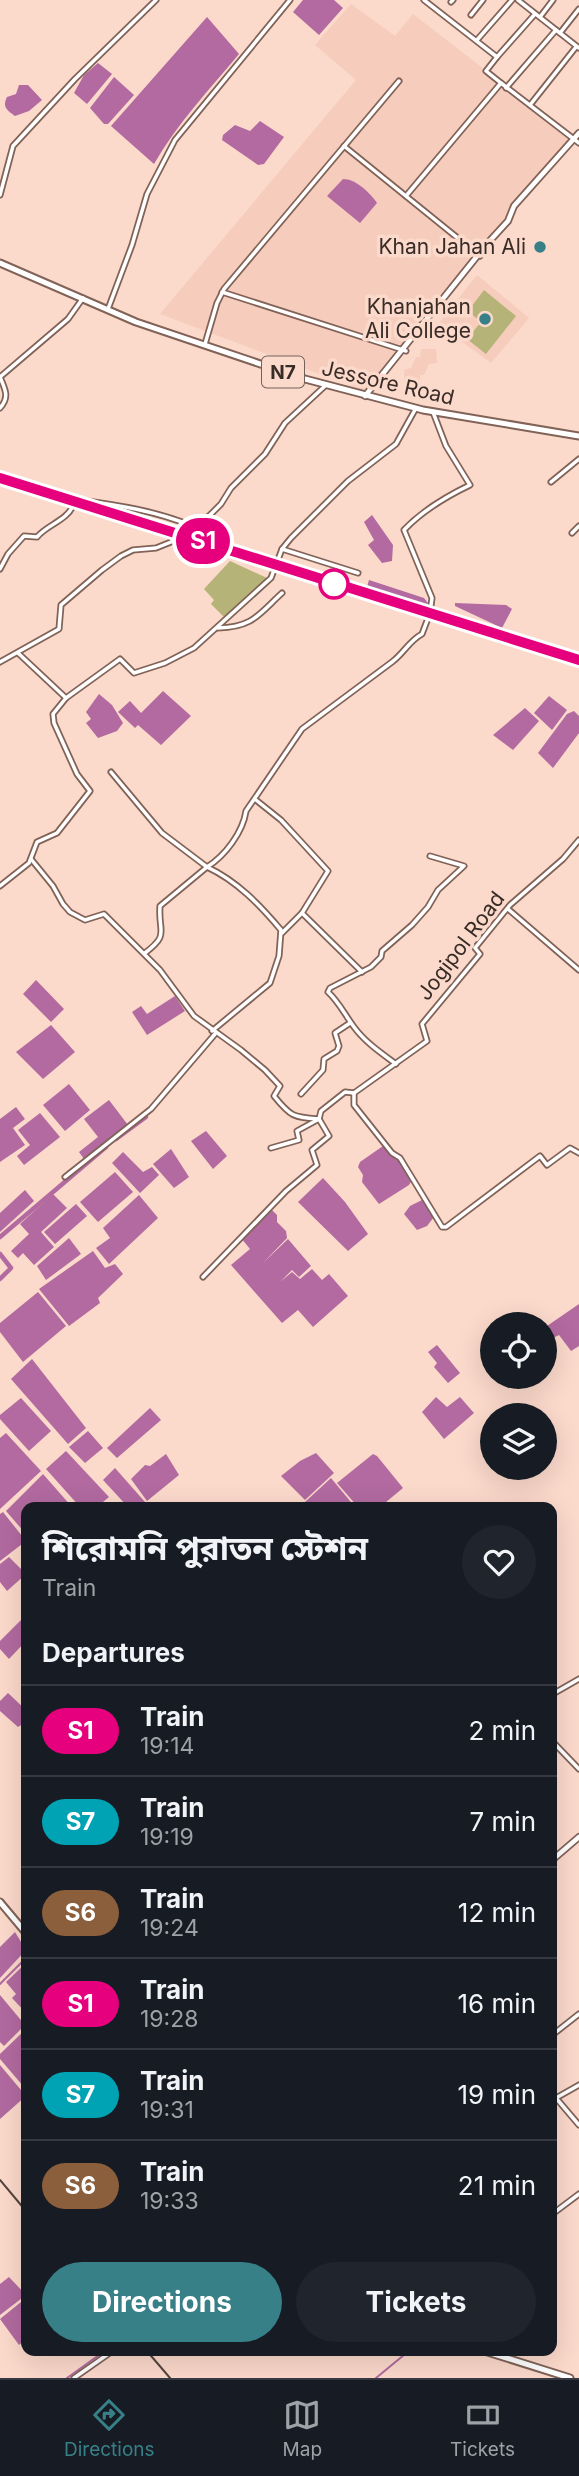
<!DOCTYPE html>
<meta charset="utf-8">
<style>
body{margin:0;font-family:Inter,"Noto Sans Bengali",sans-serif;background:#20242c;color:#f1f3f6;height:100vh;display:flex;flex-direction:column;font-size:26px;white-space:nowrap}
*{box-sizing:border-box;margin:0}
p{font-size:23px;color:#9ea1a6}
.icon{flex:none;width:38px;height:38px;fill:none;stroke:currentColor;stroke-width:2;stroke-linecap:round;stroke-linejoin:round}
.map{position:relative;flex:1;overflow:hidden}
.sheet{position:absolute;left:21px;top:1502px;width:536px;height:854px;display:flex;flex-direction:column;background:#171b24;border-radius:14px;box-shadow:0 7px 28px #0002}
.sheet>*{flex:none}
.badge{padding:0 14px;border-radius:23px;font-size:24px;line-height:46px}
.controls{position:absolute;left:480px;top:1312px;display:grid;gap:14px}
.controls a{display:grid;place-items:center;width:77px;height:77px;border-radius:50%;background:#171b24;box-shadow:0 7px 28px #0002;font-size:35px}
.map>.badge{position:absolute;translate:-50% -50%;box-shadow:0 0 0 4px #fff}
h2{padding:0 21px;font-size:26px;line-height:63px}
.round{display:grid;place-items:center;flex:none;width:74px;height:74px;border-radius:37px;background:#20242c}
.headline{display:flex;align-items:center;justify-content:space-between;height:119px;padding:0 21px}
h1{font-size:33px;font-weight:700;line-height:52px}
.primary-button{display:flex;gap:14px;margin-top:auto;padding:14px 21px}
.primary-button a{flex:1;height:80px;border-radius:42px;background:#388087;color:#fff;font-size:28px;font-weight:700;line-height:80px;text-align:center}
.primary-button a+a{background:#20242c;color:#f1f3f6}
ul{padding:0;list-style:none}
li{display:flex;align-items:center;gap:21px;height:91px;padding:0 21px;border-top:2px solid #363941}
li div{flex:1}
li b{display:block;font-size:26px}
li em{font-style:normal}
li .badge{min-width:77px;font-weight:700;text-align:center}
.tab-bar{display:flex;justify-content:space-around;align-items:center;height:98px;border-top:2px solid #363941;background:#171b24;font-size:19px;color:#9ea1a6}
.tab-bar a{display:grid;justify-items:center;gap:4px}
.tab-bar .selected{color:#388087}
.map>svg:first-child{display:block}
</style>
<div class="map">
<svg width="579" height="2378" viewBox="0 0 579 2378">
<rect width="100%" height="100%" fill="#fbd9cb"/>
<g fill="#f6ccbc">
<polygon points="351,4 395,36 413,14 574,139 514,206 508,221 368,392 160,314 356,80 315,45"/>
<polygon points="477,275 529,318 491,363 438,324"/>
<polygon points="421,349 436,349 437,363 429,364 424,375 420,375 420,383 405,384 404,370 411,368 416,357 420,357"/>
</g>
<g fill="#b5b377">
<polygon points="484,290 516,316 486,354 467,339 481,322 468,311"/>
<polygon points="230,561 267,578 224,617 211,604 214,600 204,589"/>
</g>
<g fill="#b26aa0">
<polygon points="303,0 334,0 343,8 319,35 293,12"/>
<path d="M207 17 239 54C209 90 177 124 154 164L111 126Z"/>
<polygon points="98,63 112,74 87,104 74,93 84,75"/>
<polygon points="114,77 134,95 108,124 104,124 90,108"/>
<path d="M19 85H28L42 100 29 111 15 116C7 110 2 107 7 97L16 94Z"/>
<polygon points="260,121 284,137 264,164 258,165 222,140 223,135 235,125 250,131"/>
<path d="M343 179C356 179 370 193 377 203L360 223 327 196Z"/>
<polygon points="372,515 393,545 392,561 382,563 368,545 374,540 364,522"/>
<polygon points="369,580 424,598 428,603 426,607 367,587"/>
<polygon points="455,603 506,605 512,609 502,628 455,606"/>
<polygon points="163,691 191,716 161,745 138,725 135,728 118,712 130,701 141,713"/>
<polygon points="99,694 112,705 123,723 117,731 98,738 86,723 91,719 86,712"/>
<polygon points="549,696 567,710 552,730 534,713"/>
<polygon points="525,708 539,721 513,750 493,735"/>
<polygon points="574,711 579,716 579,733 553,768 538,753 567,714"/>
<polygon points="36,980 64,1009 51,1022 23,994"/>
<polygon points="175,996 185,1011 147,1035 132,1012 141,1006 147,1014"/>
<polygon points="51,1025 75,1052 43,1079 16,1052"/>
<polygon points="69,1084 90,1110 65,1131 43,1105"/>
<polygon points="109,1100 128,1125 84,1159 79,1152 98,1137 84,1119"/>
<polygon points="16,1107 25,1119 13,1128 25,1145 0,1162 0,1119"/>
<polygon points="40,1113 60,1137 24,1165 17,1156 30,1145 18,1130"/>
<polygon points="206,1131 227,1156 213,1169 191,1141"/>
<polygon points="383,1146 400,1160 412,1180 409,1185 379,1204 362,1182 363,1175 358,1167 360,1162"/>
<polygon points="171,1149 189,1177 174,1188 153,1164"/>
<polygon points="123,1152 143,1172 152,1167 159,1175 140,1193 112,1163"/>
<polygon points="115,1172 133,1192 98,1222 80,1202"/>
<polygon points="323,1178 345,1202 368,1234 348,1251 298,1202"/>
<polygon points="25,1190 34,1201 0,1232 0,1213"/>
<polygon points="53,1194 67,1208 41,1232 54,1247 34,1265 23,1253 18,1258 11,1251 29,1234 20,1224"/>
<polygon points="139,1195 158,1218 109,1264 96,1248 110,1238 103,1228"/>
<polygon points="422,1200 434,1217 427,1226 417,1230 404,1214 410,1206"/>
<polygon points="76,1204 87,1216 55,1244 44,1232"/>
<polygon points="272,1210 277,1215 277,1222 286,1231 287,1238 263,1263 288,1239 311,1266 299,1277 292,1270 280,1282 292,1272 300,1279 312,1269 322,1280 329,1274 348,1296 313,1327 298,1310 282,1323 231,1265 250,1249 241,1238"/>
<polygon points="69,1238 81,1254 46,1280 37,1266"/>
<polygon points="93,1251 105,1268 115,1264 123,1274 98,1298 100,1303 69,1326 39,1289"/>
<polygon points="38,1292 66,1326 23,1362 0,1332 0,1323"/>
<polygon points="579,1304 579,1346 571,1351 559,1335 553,1338 547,1326"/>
<polygon points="437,1345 460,1373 448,1383 434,1367 437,1363 428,1352"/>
<polygon points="32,1359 86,1428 68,1444 11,1379"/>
<polygon points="436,1397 447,1407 460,1397 474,1413 444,1439 422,1412"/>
<polygon points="21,1398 51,1431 29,1451 0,1419 0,1415"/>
<polygon points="150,1408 161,1420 117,1458 107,1448"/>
<polygon points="88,1431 103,1448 85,1463 69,1447"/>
<polygon points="6,1433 41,1471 0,1509 0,1438"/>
<polygon points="66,1451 109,1497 97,1507 80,1507 46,1469"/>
<polygon points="316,1453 334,1473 305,1500 281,1476 300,1461"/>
<polygon points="166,1454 179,1475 147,1501 131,1479 145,1465 150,1466"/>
<polygon points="373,1454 377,1456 403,1488 380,1507 358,1507 337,1483"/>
<polygon points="115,1468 145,1502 141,1507 128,1507 103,1480"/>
<polygon points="43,1474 72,1507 26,1507 26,1534 6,1511"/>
<polygon points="331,1478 355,1507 310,1507 305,1502"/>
<polygon points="3,1512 26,1541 0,1561 0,1514"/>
<polygon points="9,1557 26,1574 7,1591 0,1582 0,1564"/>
<polygon points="26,1615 26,1641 9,1659 0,1649 0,1641"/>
<polygon points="8,1693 26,1710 26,1722 18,1727 0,1711 0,1701"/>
<polygon points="15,1932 26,1950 0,1978 0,1947"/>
<polygon points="26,1963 26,2013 12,1998 16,1994 6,1982"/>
<polygon points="0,1995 25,2025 4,2046 0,2042"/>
<polygon points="26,2029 26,2085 24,2087 0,2059 0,2054"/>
<polygon points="0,2065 26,2096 0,2119"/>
<polygon points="9,2277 26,2295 0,2315 0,2284"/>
<polygon points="26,2298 26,2339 19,2345 0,2319"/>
</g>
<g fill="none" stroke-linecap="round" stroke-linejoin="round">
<g stroke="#b26aa0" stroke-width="2">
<polyline points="0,1984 26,1958"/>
<polyline points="67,2378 106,2350"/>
<polyline points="376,2378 410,2350"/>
</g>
<g stroke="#b26aa0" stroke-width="4.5">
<polyline points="116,1139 146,1117"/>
<polyline points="0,1237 106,1147"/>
<polyline points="0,1254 11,1268 0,1279"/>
</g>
<defs>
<g id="minor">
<polyline points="518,0 579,48"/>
<polyline points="451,2 453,0"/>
<polyline points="471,15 483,0"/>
<polyline points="540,17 553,0"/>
<polyline points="560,33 579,9"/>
<polyline points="477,40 512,0"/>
<polyline points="497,57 535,14"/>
<polyline points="501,83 579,143"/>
<polyline points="506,88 556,30"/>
<polyline points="530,105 576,47"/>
<polyline points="344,146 480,256"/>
<polyline points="0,195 13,146 75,79 156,0"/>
<polyline points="406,196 501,83 486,71 497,57 424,0"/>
<polyline points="222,292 406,351"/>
<polyline points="108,309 132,245 147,194 175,140 290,0"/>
<polyline points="205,344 217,303 224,289 399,81"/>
<path d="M0 408C10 397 5 389 0 377L68 319 83 298"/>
<polyline points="551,482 579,459"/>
<polyline points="572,533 579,526"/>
<polyline points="282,549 358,573"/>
<path d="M0 569 8 554 24 536 37 537C48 524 67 521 74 504L78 505 79 500C117 505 157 511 192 526"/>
<path d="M218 628C253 627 258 615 282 593"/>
<polyline points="18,653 66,698 120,659 134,673 165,663 194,648 271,578 282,549 291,538 348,481 396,444 416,408"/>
<polyline points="0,662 59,629 61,605 102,570 121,556 133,550 156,548 171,542 209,516 221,504 231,488 265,454 285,423 326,385"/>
<path d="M111 772 162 833 207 867C225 856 243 832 246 811L302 729 392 662C404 653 409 641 422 634L430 613 432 598 404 530C423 510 445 497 470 485L446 446 433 412"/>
<polyline points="256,800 281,820 328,871 302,913"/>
<path d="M31 859 53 886 63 904 70 912 85 920 104 914 160 970 194 1016 241 1050 265 1070 280 1086 274 1096C291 1117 293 1117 319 1119L321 1111 345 1092 354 1093 427 1041 422 1024 480 954 475 948 510 905 563 859 579 840"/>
<polyline points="0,886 29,863 37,842 57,833 90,791 77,774 54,723 53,714 66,698"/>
<polyline points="508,909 579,970"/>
<polyline points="282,933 302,913 362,972"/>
<path d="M145 953C170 934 158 933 160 906L207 867C237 881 260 905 281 930L279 956 270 983 212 1031"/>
<path d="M396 1064C381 1053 365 1042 354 1027 345 1015 339 1002 328 992L330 988 371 967 381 957 382 951 412 925 428 907 438 890 464 866 430 856"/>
<polyline points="354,1093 354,1105 392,1153 400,1158 442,1227 446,1227 540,1156 547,1165 570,1148 579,1153"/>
<polyline points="301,1094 323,1070 324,1059 337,1051 339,1046 335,1033 350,1023"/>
<polyline points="65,1177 151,1109 215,1034"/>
<polyline points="203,1277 286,1191 317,1165 312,1150 329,1136 319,1119 297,1131 299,1140 271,1148"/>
<polyline points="551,1695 579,1679"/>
<polyline points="551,1740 579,1769"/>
<polyline points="551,2036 579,2014"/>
<polyline points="579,2085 556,2098 579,2125"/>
<polyline points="551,2215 579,2194"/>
<polyline points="74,2378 114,2350"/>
</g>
<polyline id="tertiary" points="365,396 486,245 508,221 514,206 579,133"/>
<polyline id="secondary" points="551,1861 579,1837"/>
<g id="trunk">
<polyline points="0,263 136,322 305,379 423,410 579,436"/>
<polyline points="0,1902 26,1933"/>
<polyline points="481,2350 570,2378"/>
</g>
</defs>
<use href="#minor" stroke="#806257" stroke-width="7"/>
<use href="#tertiary" stroke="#806257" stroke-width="8"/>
<use href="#secondary" stroke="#806257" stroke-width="8"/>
<use href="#trunk" stroke="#806257" stroke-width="9"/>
<use href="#minor" stroke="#fff" stroke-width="3.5"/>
<use href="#tertiary" stroke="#fff" stroke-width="4.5"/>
<use href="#secondary" stroke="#fff" stroke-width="4.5"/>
<use href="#trunk" stroke="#fff" stroke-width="5"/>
<g stroke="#54443e" stroke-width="2">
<polyline points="0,478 579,660"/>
<polyline points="0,2180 26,2211"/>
<polyline points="146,2350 170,2378"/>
</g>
</g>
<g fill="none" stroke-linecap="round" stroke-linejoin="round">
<defs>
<polyline id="line" points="0,478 579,660"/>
</defs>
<use href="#line" stroke="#fff" stroke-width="16"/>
<use href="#line" stroke="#e6007e" stroke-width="10"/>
</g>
<g fill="#388087" stroke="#fbd9cb" stroke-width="2.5">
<circle cx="540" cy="247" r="7"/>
<circle cx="485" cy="319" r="7"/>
</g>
<circle fill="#fff" stroke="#e6007e" stroke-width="3.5" cx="334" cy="584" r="14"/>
<g text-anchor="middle" stroke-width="7" stroke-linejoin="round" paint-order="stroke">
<rect fill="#fbd9cb" stroke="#736058" stroke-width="2" x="262" y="356.5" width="42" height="31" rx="5"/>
<g font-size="19" font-weight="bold" fill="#392c27">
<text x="283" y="379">N7</text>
</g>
<g font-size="21" fill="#392c27" stroke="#fbd9cb" text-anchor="end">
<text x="526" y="254">Khan Jahan Ali</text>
<text x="471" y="314">Khanjahan<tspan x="471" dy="24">Ali College</tspan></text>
</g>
<g font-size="21" fill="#392c27" stroke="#fbd9cb">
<text transform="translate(388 383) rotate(13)" y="7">Jessore Road</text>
<text transform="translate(461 946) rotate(-53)" y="7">Jogipol Road</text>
</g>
</g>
</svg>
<div class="controls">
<a><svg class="icon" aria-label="locate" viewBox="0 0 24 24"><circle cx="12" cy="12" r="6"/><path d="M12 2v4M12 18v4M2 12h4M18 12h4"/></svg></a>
<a><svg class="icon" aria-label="layers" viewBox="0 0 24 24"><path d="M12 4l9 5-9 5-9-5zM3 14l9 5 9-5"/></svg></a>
</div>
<b class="badge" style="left:203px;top:541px;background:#e6007e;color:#fff">S1</b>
<section class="sheet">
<div class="headline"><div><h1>শিরোমনি পুরাতন স্টেশন</h1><p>Train</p></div><a class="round"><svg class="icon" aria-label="heart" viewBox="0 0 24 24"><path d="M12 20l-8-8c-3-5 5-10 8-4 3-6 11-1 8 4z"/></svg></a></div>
<h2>Departures</h2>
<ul>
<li><span class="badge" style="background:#e6007e;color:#fff">S1</span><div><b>Train</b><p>19:14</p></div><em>2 min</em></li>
<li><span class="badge" style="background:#00a3b4;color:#fff">S7</span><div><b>Train</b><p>19:19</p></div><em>7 min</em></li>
<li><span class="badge" style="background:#8b5e3c;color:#fff">S6</span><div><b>Train</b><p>19:24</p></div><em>12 min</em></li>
<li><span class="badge" style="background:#e6007e;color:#fff">S1</span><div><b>Train</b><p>19:28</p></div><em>16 min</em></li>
<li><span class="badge" style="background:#00a3b4;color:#fff">S7</span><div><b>Train</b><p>19:31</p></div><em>19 min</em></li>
<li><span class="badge" style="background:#8b5e3c;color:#fff">S6</span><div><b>Train</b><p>19:33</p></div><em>21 min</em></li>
</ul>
<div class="primary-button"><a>Directions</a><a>Tickets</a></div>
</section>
</div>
<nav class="tab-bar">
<a class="selected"><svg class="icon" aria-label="directions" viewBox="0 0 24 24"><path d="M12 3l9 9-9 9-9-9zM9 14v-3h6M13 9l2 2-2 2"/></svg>Directions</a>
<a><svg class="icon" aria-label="map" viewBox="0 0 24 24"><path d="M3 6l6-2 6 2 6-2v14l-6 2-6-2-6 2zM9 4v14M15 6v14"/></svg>Map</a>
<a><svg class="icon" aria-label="tickets" viewBox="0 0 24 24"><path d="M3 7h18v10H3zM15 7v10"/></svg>Tickets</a>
</nav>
